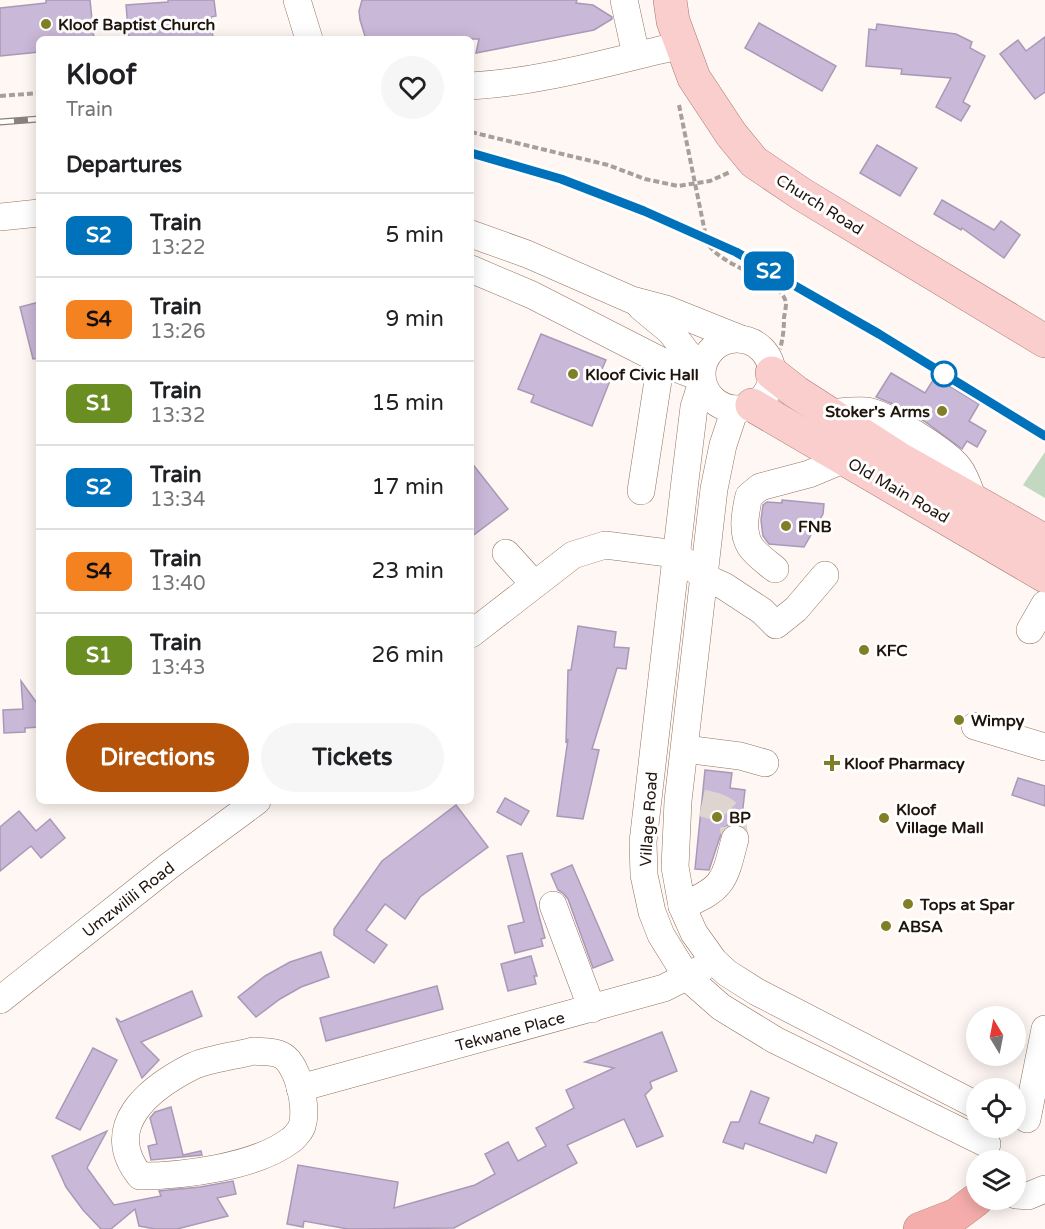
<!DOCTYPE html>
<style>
body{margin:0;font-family:"Varela Round",sans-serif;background:#f6f6f6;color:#202124;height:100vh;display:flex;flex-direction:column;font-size:22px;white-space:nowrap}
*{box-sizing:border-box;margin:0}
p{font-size:20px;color:#757577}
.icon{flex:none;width:33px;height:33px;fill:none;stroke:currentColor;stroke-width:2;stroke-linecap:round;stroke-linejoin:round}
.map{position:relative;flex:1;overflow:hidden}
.side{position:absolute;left:36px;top:36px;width:438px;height:768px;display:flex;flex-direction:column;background:#fff;border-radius:9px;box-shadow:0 3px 15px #0003}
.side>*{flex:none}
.badge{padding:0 12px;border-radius:9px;font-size:21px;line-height:39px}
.needle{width:39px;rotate:350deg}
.controls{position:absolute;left:966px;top:1006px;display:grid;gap:12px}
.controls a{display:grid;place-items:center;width:60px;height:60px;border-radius:50%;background:#fff;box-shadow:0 3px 15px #0003;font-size:30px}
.map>.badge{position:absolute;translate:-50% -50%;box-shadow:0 0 0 3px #fff}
h2{padding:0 30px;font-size:22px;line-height:54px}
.round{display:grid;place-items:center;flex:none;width:63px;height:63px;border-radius:32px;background:#f6f6f6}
.headline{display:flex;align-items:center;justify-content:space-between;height:102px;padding:0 30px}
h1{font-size:28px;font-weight:700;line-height:45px}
.button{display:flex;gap:12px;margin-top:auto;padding:12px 30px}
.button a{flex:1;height:69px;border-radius:36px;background:#b45309;color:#fff;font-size:24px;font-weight:700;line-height:69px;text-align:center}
.button a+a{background:#f6f6f6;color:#202124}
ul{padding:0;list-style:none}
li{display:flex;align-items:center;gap:18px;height:84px;padding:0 30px;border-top:2px solid #e0e0e0}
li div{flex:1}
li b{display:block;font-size:22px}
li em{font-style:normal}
li .badge{min-width:66px;font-weight:700;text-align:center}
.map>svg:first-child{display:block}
</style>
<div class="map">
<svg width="1045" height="1229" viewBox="0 0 1045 1229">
<rect width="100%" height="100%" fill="#fff7f3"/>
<polygon fill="#c2d8c0" points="1045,452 1045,498 1023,485"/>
<g fill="#c9b8d7" stroke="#a999b7" stroke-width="1.5">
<polygon points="46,0 90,0 94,39 39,39 39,52 0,56 0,8 46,3"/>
<polygon points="168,0 214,0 216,16 211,17 213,39 129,39 126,5 168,2"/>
<polygon points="362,0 577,0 576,3 593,5 612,17 612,19 594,30 476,53 479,39 366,39 360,20 359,11"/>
<polygon points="759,23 836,66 822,91 745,48"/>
<polygon points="877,24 956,34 972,42 970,48 985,56 963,102 970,106 961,121 936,107 951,78 901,74 902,69 866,66 869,29 876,30"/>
<polygon points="1045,37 1045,92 1035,99 1000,54 1018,40 1026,51"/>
<polygon points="877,145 917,168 900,196 860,173"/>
<polygon points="942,200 994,230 1001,221 1020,235 1004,258 962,228 961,230 934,214"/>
<polygon points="39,302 39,358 33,359 20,307"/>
<polygon points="541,334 606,360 602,369 613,373 592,426 531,402 534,395 518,389"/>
<polygon points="891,373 925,393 935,377 979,404 969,421 986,431 977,447 967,441 962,449 924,421 895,405 876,397"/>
<polygon points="471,462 508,509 471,537"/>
<polygon points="782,500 824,504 823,514 804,547 769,544 763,536 761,520 763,505 767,502 782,503"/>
<polygon points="578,626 616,632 614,647 629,648 626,669 617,668 592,749 599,750 583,819 557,816 568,739 566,743 568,670 571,670"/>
<polygon points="21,681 39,706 39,727 25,728 25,732 4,733 3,710 23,709"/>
<polygon points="705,770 732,773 730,788 745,790 741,825 731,824 723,828 709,870 695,869"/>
<polygon points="1018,778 1045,786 1045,806 1012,795"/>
<polygon points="505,798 529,811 521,825 497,812"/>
<polygon points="456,805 488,847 420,897 405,919 385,904 366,930 387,945 374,963 334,935 334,929 382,861"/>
<polygon points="19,811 36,831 50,819 65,838 41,858 31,846 0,871 0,827"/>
<polygon points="522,853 545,938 541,939 543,946 515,953 508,926 524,922 507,856"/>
<polygon points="572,865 613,960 593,968 568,899 563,893 558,890 551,874"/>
<polygon points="321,952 329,977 301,987 280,999 256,1017 238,997 265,976 290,962"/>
<polygon points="531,956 537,976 534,976 536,984 508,991 501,964"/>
<polygon points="437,986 443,1009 326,1041 320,1018"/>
<polygon points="192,991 202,1016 141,1042 159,1060 142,1078 116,1018 121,1022"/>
<polygon points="662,1032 677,1071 650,1082 652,1088 645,1095 663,1136 637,1147 624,1119 567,1145 577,1163 454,1228 348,1229 304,1221 303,1227 287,1224 298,1165 398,1182 394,1208 475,1185 495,1174 485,1154 508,1142 518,1161 546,1146 536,1128 574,1108 566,1090 614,1068 585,1062"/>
<polygon points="93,1048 117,1060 80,1130 56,1118"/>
<polygon points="751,1091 769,1098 759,1123 813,1143 816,1135 837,1143 826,1173 745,1143 743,1149 723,1142 731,1122 739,1122"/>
<polygon points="171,1107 183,1155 201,1151 202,1155 151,1160 148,1146 157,1144 150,1118 155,1112"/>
<polygon points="107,1131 87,1168 114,1205 161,1196 159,1191 200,1187 233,1181 236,1194 217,1198 228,1216 177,1229 155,1229 139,1226 135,1209 111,1229 101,1229 83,1210 66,1187 52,1156"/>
</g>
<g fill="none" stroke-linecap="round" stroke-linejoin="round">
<path stroke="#ded5d0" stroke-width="27" stroke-dasharray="27 14" stroke-linecap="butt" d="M702 803C729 809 732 812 735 839"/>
<defs>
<g id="minor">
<polyline points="297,0 309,39"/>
<polyline points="624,0 636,55"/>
<path d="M471 86C542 82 612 61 681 45"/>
<polyline points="0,217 39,213"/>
<polyline points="471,234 527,254 632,300 666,309 741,339"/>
<polyline points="471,269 532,295 673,367 701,378"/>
<polyline points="641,307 670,331 687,353 702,366"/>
<circle cx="737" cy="374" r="35"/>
<polyline points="702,382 694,407 684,489 643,842 644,875 652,912 661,935 687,977 721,1007 775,1040 987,1144"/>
<polyline points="735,409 723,445 714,489 678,801 675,867 682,906 694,933 714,961 727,973 757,992 976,1105"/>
<path d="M829 413C841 412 854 410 866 411 886 413 947 452 959 468 966 477 970 491 974 502"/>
<polyline points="641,491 661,361"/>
<polyline points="506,553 534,584"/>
<path d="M775 569C755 553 743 547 745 519 746 511 747 503 749 496L760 487 809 474 845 459"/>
<polyline points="1030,630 1045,604"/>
<polyline points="471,634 573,555 605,545 676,554 704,577 724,586 762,611 776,625 796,609 825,575"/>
<polyline points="975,726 1045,747"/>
<polyline points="685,749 740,756 765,763"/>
<polyline points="553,905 592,1009"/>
<path d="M682 906C724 888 724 882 735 839"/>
<polyline points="0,1000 169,866 257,801"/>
<path d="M253 1051C261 1052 273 1051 281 1055 298 1063 308 1108 302 1126 301 1130 294 1138 291 1140 256 1167 182 1176 140 1176 101 1127 148 1089 191 1067 207 1059 235 1056 253 1051Z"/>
<polyline points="300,1088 664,988 701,969"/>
<polyline points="1027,1119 1045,1029"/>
<polyline points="1016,1195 1028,1196 1045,1189"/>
</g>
<g id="major">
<polyline points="670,0 673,21 694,78 731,134 754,162 803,195 1045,341"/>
<polyline points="772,373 796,392 900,459 1045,541"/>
<polyline points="752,405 1045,576"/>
</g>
<polyline id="highway" points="920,1229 956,1215 976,1200"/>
</defs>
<use href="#minor" stroke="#927361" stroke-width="28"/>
<use href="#major" stroke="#aa7774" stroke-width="34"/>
<use href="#highway" stroke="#aa7774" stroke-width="34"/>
<g stroke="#a89f9a" stroke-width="4" stroke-dasharray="6 3" stroke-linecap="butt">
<polyline points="0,96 39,93"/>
<path d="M679 105 707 242C720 268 782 278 786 303 786 307 785 313 784 317 784 329 783 338 780 349"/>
<polyline points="471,132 608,165 645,179 678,186 710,181 730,172"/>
</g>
<use href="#minor" stroke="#fff" stroke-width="27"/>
<use href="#major" stroke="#f9cecd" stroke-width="33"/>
<use href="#highway" stroke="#f5adab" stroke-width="33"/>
<defs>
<g id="rail">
<polyline points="0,122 39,119"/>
<polyline points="471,153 561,179 644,211 736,252 879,334 1045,436"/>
</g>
</defs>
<use href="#rail" stroke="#8b817c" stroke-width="7"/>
<use href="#rail" stroke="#fff" stroke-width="4.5" stroke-dasharray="14" stroke-linecap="butt"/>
</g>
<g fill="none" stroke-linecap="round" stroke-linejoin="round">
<defs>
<polyline id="line" points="471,153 561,179 644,211 736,252 879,334 1045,436"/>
</defs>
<use href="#line" stroke="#fff" stroke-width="14"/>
<use href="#line" stroke="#0072bc" stroke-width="9"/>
</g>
<g fill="#807f27" stroke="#fff" stroke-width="2">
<circle cx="46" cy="24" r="6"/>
<circle cx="573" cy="374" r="6"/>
<circle cx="942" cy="411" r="6"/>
<circle cx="786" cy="526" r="6"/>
<circle cx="864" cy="650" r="6"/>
<circle cx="959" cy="720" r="6"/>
<path d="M829 754h6v6h6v6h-6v6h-6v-6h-6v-6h6z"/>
<circle cx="717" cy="817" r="6"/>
<circle cx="884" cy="818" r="6"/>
<circle cx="908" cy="904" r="6"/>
<circle cx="886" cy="926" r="6"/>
</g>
<circle fill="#fff" stroke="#0072bc" stroke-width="3" cx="944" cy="374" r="12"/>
<g text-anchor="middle" stroke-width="6" stroke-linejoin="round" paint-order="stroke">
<g font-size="16" font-weight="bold" fill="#20140d" stroke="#fff" text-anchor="start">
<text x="58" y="30">Kloof Baptist Church</text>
<text x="585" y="380">Kloof Civic Hall</text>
<text x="930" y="417" text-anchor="end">Stoker's Arms</text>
<text x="798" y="532">FNB</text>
<text x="876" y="656">KFC</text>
<text x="971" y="726">Wimpy</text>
<text x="844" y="769">Kloof Pharmacy</text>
<text x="896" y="815">Kloof<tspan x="896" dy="18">Village Mall</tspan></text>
<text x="729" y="823">BP</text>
<text x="920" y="910">Tops at Spar</text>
<text x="898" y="932">ABSA</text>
</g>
<g font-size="16" fill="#20140d" stroke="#fff">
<text transform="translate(820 204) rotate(32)" y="6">Church Road</text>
<text transform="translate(899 490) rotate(30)" y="6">Old Main Road</text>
<text transform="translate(648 819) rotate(-86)" y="6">Village Road</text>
<text transform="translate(128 899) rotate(-38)" y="6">Umzwilili Road</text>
<text transform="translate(510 1031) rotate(-15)" y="6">Tekwane Place</text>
</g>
</g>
</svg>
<div class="controls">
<a><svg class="needle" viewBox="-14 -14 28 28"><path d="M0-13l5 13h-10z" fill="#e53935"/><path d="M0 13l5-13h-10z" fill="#757577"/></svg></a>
<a><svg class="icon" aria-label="locate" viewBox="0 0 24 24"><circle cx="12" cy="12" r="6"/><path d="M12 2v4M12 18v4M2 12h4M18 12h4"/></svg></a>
<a><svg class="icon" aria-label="layers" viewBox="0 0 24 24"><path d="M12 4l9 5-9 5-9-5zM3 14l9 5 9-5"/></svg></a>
</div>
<b class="badge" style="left:769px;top:271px;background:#0072bc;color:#fff">S2</b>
<section class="side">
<div class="headline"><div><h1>Kloof</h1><p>Train</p></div><a class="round"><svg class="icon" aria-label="heart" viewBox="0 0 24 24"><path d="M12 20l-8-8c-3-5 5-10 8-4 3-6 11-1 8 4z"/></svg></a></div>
<h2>Departures</h2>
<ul>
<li><span class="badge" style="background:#0072bc;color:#fff">S2</span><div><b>Train</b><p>13:22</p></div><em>5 min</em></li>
<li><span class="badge" style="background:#f58220;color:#111">S4</span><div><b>Train</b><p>13:26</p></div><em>9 min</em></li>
<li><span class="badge" style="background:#6b8e23;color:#fff">S1</span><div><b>Train</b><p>13:32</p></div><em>15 min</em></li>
<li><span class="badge" style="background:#0072bc;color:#fff">S2</span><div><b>Train</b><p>13:34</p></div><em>17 min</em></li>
<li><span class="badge" style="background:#f58220;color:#111">S4</span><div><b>Train</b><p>13:40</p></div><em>23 min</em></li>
<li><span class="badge" style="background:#6b8e23;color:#fff">S1</span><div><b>Train</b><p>13:43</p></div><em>26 min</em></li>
</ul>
<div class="button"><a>Directions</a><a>Tickets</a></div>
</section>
</div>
